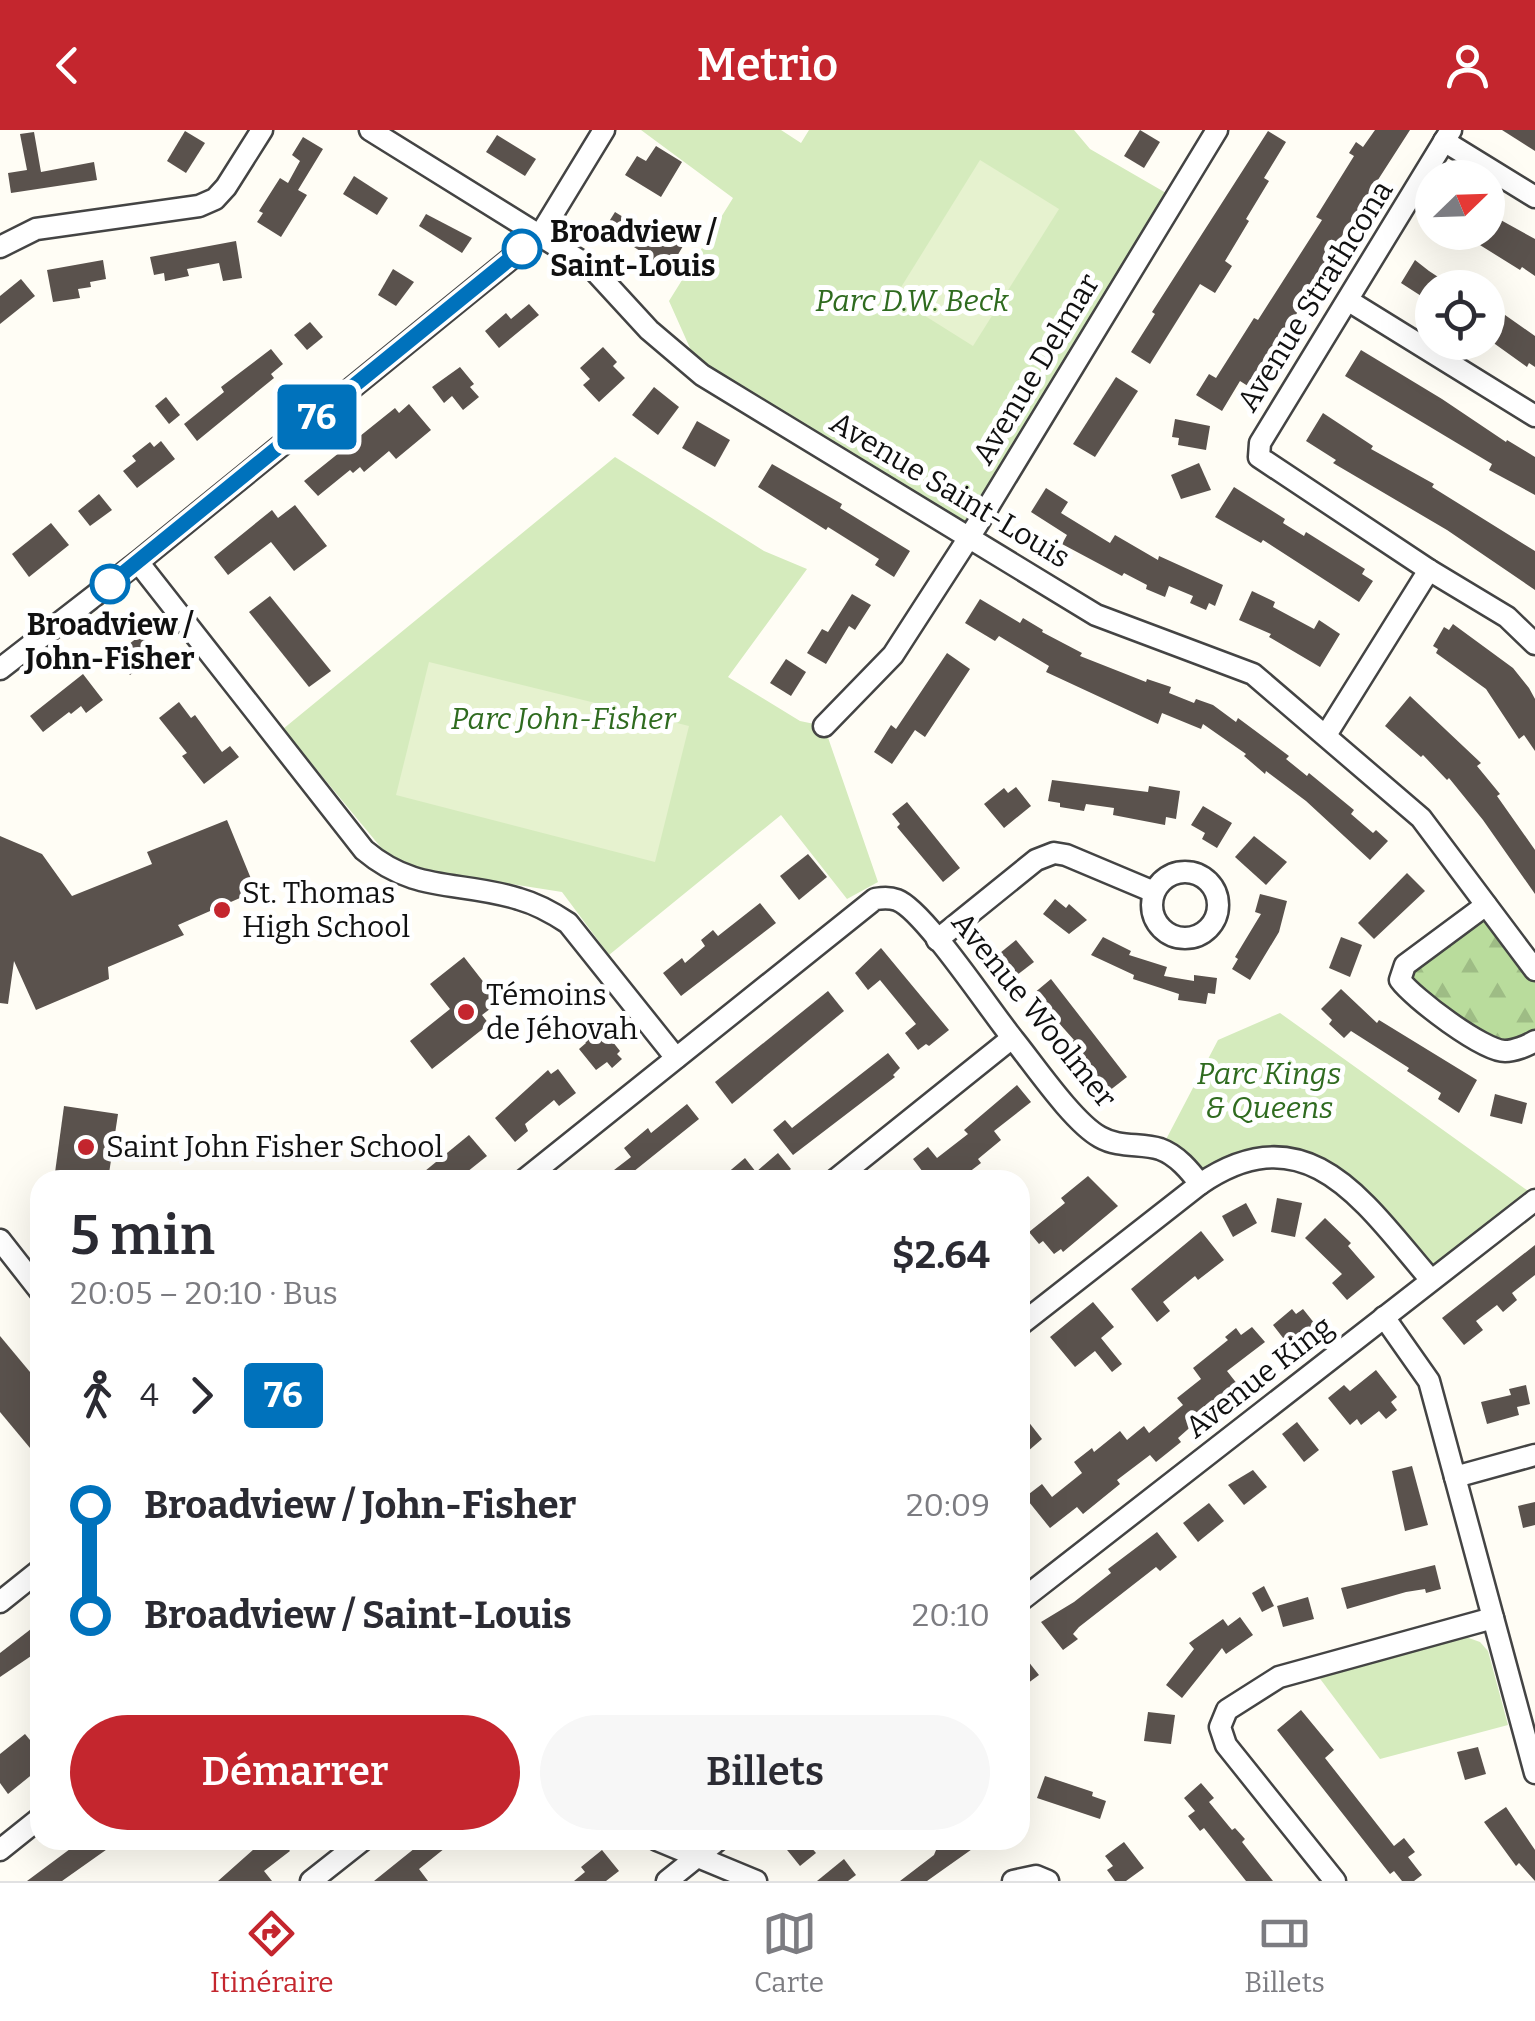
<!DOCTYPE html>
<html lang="fr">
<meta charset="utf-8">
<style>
body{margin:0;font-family:Bitter,serif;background:#f7f7f7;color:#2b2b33;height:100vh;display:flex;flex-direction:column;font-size:38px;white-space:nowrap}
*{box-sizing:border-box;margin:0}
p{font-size:32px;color:#7c7c81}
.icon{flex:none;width:55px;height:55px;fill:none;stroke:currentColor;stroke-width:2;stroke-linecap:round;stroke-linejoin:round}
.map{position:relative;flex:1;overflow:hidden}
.side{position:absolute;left:30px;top:1040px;width:1000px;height:680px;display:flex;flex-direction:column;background:#fff;border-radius:30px;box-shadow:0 10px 40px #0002}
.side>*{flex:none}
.badge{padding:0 20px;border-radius:8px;font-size:35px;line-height:65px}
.needle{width:65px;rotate:67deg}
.controls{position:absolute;left:1415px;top:30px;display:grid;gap:20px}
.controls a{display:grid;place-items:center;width:90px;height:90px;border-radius:50%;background:#fff;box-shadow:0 10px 40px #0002;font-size:50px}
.map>.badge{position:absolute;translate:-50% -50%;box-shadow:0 0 0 5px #fff}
.legs{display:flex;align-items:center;gap:15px;height:110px;padding:0 40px;font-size:32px}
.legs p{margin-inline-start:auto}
.overview{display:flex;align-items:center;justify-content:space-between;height:170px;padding:0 40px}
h1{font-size:55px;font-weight:600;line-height:75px}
.action{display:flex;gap:20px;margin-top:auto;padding:20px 40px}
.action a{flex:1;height:115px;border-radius:60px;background:#c4262e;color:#fff;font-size:40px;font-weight:600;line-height:115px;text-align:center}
.action a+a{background:#f7f7f7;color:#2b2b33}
ul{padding:0 40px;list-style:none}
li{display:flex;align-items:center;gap:35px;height:110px;font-size:38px}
li i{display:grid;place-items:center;width:15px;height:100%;margin:0 12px;background:currentColor}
li i::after{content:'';width:25px;height:25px;margin:-12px;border:8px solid;border-radius:50%;background:#fff}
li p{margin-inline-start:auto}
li:first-child i{background:linear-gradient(#0000 50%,currentColor 0)}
li:last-child i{background:linear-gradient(currentColor 50%,#0000 0)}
header{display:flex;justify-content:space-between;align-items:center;height:130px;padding:0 40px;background:#c4262e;color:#fff;font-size:45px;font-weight:600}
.tabs{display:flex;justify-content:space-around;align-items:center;height:140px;border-top:2px solid #e1e1e2;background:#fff;font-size:28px;color:#7c7c81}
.tabs a{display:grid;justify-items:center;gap:5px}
.tabs .active{color:#c4262e}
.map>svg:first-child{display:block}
</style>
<header><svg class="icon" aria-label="back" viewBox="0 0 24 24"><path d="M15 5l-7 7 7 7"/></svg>Metrio<svg class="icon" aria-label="person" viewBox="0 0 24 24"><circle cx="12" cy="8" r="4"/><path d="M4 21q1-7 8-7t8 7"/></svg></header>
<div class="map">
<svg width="1535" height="1751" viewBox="0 0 1535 1751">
<defs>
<pattern id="forest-firs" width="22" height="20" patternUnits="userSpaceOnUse" patternTransform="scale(2.5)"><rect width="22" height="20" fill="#b9dc9c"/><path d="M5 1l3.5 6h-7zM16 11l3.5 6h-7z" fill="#9ebc85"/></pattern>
</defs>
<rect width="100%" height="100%" fill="#fffdf5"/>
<polygon fill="url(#forest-firs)" points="1486,775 1535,843 1535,911 1505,921 1411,866 1405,835"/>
<g fill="#d5ebbd">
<polygon points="641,0 781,0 801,13 809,0 1074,0 1090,19 1173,67 970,406 702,245 669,171 733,68"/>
<polygon points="615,327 764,421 807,439 728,547 800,591 824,596 878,752 847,769 781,685 609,825 562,762 411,738 388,726 283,599"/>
<polygon points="1280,883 1535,1066 1431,1150 1353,1061 1281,1027 1200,1054 1161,1019 1218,910"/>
<polygon points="1466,1507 1480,1512 1488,1521 1508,1595 1380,1629 1318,1546"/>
</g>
<g fill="#e6f2cf">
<polygon points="980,30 1059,79 973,216 895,167"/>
<polygon points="429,532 689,596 655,732 396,665"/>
</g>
<g fill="#5a524d">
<polygon points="1140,0 1160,12 1144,38 1124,26"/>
<polygon points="1375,0 1410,0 1338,112 1271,228 1251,258 1240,251 1222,281 1196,265 1209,244 1216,248 1254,188 1258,190 1322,90 1316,87 1354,26 1349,23 1356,12 1363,17"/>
<polygon points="1502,0 1535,0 1535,21"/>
<polygon points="185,1 205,13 186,43 167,31"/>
<polygon points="1268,1 1286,12 1264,48 1269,51 1246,89 1249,91 1225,131 1232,136 1215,163 1200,154 1150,234 1131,222 1155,184 1152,182"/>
<polygon points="34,2 41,42 94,32 97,50 11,63 8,43 27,40 20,4"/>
<polygon points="497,5 536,29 525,46 486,22"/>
<polygon points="303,7 323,19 298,60 307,65 281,107 257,92 263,83 259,81 280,48 288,53 300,31 292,25"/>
<polygon points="656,16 682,32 661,67 625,45 637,26 646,31"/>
<polygon points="354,46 388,68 377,85 343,64"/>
<polygon points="615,82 654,106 658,100 683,116 669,140 605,98"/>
<polygon points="1488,83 1535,109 1535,146 1522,137 1520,140 1459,102 1488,102"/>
<polygon points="426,84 472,108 462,123 419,96"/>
<polygon points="236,111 242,148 223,151 219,133 187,139 189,146 165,151 164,143 154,145 150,127"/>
<polygon points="103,130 106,149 90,152 91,157 78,159 80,168 53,172 47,140"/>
<polygon points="1415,130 1429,141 1455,158 1432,158 1432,173 1401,153"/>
<polygon points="393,139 414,152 396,176 378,165"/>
<polygon points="21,149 35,166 0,194 0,166"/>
<polygon points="1488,173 1535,206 1535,237 1529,233 1527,237 1488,209"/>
<polygon points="529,174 539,185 499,218 485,201 506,183 511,189"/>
<polygon points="310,192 323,207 307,220 294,205"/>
<polygon points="603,217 617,232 613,236 625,248 599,272 583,255 590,249 580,238"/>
<polygon points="271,219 283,234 271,244 274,248 197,311 184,294 224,262 221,257"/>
<polygon points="1361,220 1442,269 1506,312 1507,310 1535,327 1535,365 1489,340 1492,334 1345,246"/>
<polygon points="460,237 474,254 470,257 479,267 463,280 452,266 444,273 432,257"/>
<polygon points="1116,247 1138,261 1095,327 1073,314"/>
<polygon points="654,257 679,277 658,305 632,285"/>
<polygon points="166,267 180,285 169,294 155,276"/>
<polygon points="409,274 431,300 396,329 389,321 364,342 360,337 353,343 350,340 318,366 304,351 395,278 399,283"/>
<polygon points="1323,283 1373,316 1371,319 1434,354 1432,357 1535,421 1535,460 1447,400 1333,333 1336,330 1306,311"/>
<polygon points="1175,289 1210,296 1206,320 1178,315 1179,308 1172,307"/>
<polygon points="697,291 730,310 715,337 682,318"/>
<polygon points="161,311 175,329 137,358 123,341 136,331 132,326 150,312 154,317"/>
<polygon points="1199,333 1211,360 1181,369 1171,345"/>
<polygon points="772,334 842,374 840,378 910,421 894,447 875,435 879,429 828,397 826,400 758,357"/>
<polygon points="1234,357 1285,389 1283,393 1304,406 1306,402 1365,439 1362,444 1373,451 1359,472 1263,410 1261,413 1215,387"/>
<polygon points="1046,358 1068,372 1061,383 1110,413 1115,405 1158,430 1159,426 1223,455 1215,476 1209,473 1206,480 1190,473 1193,466 1169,456 1165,467 1146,459 1147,455 1124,443 1122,446 1062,414 1067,405 1031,382"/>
<polygon points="99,364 112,380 90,396 78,381"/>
<polygon points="295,375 327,416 294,441 271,412 228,445 214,427 272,380 278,388"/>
<polygon points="51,393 69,415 29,447 12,424"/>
<polygon points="1252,461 1275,472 1273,477 1314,499 1319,490 1340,504 1320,537 1269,507 1271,504 1239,490"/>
<polygon points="852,464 871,475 855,500 849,496 826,534 807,523 822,499 828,502"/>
<polygon points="270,466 331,541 309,557 249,482"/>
<polygon points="980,469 1020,493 1023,488 1043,500 1042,502 1082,523 1080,526 1146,552 1147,549 1171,557 1169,563 1194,573 1196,569 1213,575 1236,592 1238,588 1289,626 1286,629 1307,646 1309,643 1354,680 1351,684 1373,703 1376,700 1388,711 1370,730 1306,671 1266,641 1265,644 1244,626 1246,624 1203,594 1201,599 1162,583 1158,594 1046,542 1049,536 999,506 995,511 965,493"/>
<polygon points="1453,494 1513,538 1529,558 1535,569 1535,621 1524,605 1519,609 1486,559 1436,523 1438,519 1433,516 1444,497 1449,500"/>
<polygon points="142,504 157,524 130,545 115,525"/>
<polygon points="947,523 970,539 925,607 915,600 892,634 874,622 891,595 896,599"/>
<polygon points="786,529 806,542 791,566 770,553"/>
<polygon points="83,544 103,570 86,583 81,576 71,584 69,582 43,602 30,586"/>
<polygon points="1410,566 1481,633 1477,636 1500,664 1497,666 1535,720 1535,764 1483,690 1449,648 1447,650 1423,625 1421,627 1385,596"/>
<polygon points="179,572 191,588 195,585 222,622 230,616 239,627 204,654 182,626 187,623 159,588"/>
<polygon points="1052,650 1148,662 1149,656 1180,661 1176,689 1166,687 1165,695 1113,685 1114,678 1086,674 1084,681 1060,677 1060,673 1048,671"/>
<polygon points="1016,657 1031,676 1004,698 984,674 1004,658 1008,663"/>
<polygon points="907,672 960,738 943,752 897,697 900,694 892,684"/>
<polygon points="1203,676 1232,693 1217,718 1202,709 1205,703 1191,695"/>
<polygon points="227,690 256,761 178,795 184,805 108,837 109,849 36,880 14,831 8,874 0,873 0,706 42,724 72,766 152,734 147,722"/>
<polygon points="1254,706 1287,732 1266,755 1235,727"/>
<polygon points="808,724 827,747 799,770 780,746"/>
<polygon points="1407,743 1425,761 1374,809 1358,793"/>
<polygon points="1260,764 1287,771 1279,802 1250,850 1232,839 1238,829 1235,827 1261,784 1255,782"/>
<polygon points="1055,769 1066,778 1069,774 1087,790 1069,804 1043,784"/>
<polygon points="760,773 776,793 681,866 663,843 682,828 685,833 705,816 701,810 713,800 718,806"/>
<polygon points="1103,807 1131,821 1129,825 1167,837 1164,846 1194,851 1194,845 1217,848 1215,864 1208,863 1206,874 1178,870 1179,864 1133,849 1134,845 1091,825"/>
<polygon points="1341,807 1362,815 1350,847 1329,838"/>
<polygon points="1016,810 1034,832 1017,845 1000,823"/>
<polygon points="881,818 949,900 929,916 926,914 918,920 905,903 916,894 880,850 868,860 855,843"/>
<polygon points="464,827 499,872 482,885 489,894 432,939 410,911 450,879 430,854"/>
<polygon points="1051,849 1127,947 1109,961 1071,912 1074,910 1033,864"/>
<polygon points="1341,859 1377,893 1379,890 1477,950 1459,983 1438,969 1441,963 1407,941 1409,938 1351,901 1344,908 1329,894 1332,890 1321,879"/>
<polygon points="828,861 844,881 732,974 715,952"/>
<polygon points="597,892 620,921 617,924 622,929 612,938 607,932 596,940 579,919 586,913 579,906"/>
<polygon points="888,923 900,938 893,945 895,947 793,1025 773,1000 785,990 792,998"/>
<polygon points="558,939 576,963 559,976 554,970 525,994 528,1001 515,1012 495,988 548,940 551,944"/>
<polygon points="1017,955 1031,972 994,1001 1001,1010 978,1029 981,1033 964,1046 960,1041 949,1050 929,1050 913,1029 928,1017 937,1028 968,1004 964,1000"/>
<polygon points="1495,964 1527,973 1522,994 1490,986"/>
<polygon points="687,974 699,989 623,1050 601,1050 631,1027 624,1018 648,998 651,1003"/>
<polygon points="64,976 118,984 108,1050 54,1050"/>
<polygon points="469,1005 487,1026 457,1050 414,1050"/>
<polygon points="778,1023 791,1039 777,1050 719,1050 745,1028 756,1042"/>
<polygon points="1088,1046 1118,1076 1063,1122 1061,1119 1054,1124 1043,1111 1039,1114 1029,1102 1065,1073 1061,1068"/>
<polygon points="1277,1068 1302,1073 1295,1107 1271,1102"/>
<polygon points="1246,1073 1257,1093 1233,1107 1222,1086"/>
<polygon points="1325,1088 1351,1113 1348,1116 1375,1147 1347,1170 1332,1153 1342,1144 1305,1108"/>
<polygon points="1201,1101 1224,1130 1198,1150 1195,1146 1163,1172 1170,1181 1157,1192 1131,1159"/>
<polygon points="1535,1115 1535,1145 1512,1163 1517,1170 1503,1182 1497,1175 1476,1191 1483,1200 1464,1215 1442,1188"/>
<polygon points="1093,1172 1114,1197 1101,1208 1122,1234 1112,1242 1095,1221 1075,1237 1050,1207"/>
<polygon points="1292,1179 1296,1184 1303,1179 1315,1194 1287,1213 1273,1195"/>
<polygon points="1252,1197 1265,1212 1227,1241 1238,1255 1178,1308 1181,1312 1156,1332 1150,1325 1117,1350 1120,1354 1083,1384 1077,1377 1050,1398 1025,1367 1042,1354 1052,1367 1082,1343 1074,1332 1092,1318 1094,1322 1120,1301 1127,1310 1144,1296 1149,1303 1183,1275 1177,1268 1201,1249 1193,1238 1228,1210 1225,1207 1236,1198 1241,1205"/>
<polygon points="0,1206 40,1254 40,1330 0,1282"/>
<polygon points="1376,1240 1397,1267 1391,1272 1397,1280 1386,1289 1379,1281 1361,1295 1357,1289 1350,1295 1328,1268 1344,1255 1350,1261"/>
<polygon points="1526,1255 1530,1274 1517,1277 1519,1285 1487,1294 1481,1272 1511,1265 1509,1259"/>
<polygon points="1020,1281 1042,1309 1027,1322 1020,1313"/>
<polygon points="1297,1292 1319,1320 1304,1332 1282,1304"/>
<polygon points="1412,1336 1428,1395 1405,1401 1392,1341"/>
<polygon points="1253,1340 1267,1357 1244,1375 1228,1355"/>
<polygon points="1535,1372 1535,1395 1523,1398 1518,1376"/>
<polygon points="1209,1373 1224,1391 1198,1412 1183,1393"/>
<polygon points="1157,1402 1177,1427 1160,1441 1156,1437 1079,1497 1073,1504 1078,1509 1063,1520 1041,1492 1074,1472 1111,1443 1108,1439"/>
<polygon points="1435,1435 1441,1459 1426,1463 1425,1459 1406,1462 1347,1479 1341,1458"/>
<polygon points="1264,1456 1274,1476 1262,1482 1252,1463"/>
<polygon points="1308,1467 1314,1489 1283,1497 1277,1476"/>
<polygon points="1240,1487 1253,1505 1226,1524 1222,1518 1182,1568 1166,1555 1194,1519 1189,1513 1223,1489 1228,1496"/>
<polygon points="40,1492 40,1520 0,1547 0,1523"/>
<polygon points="1020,1521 1039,1545 1020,1559"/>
<polygon points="1301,1580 1334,1620 1325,1628 1394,1716 1404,1708 1415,1722 1408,1727 1422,1745 1414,1751 1402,1751 1394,1741 1390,1744 1277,1600"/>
<polygon points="1148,1582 1175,1585 1171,1614 1144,1611"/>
<polygon points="25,1604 40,1622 40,1638 8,1664 0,1653 0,1624"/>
<polygon points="1478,1617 1486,1644 1465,1650 1457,1622"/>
<polygon points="1045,1646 1093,1662 1092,1666 1106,1671 1100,1689 1037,1668"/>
<polygon points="1201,1653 1214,1668 1209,1672 1232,1700 1235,1698 1245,1709 1242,1712 1273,1751 1246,1751 1204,1698 1200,1701 1188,1686 1195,1681 1184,1668"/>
<polygon points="1506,1677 1535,1720 1535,1751 1519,1733 1516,1736 1484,1692"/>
<polygon points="74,1710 120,1710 62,1751 27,1751 70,1719 67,1715"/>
<polygon points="264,1710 281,1710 290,1721 264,1741 272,1751 218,1751"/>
<polygon points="425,1710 455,1710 419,1739 428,1751 374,1751"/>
<polygon points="779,1710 805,1710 816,1723 800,1736"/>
<polygon points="945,1710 970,1710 975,1717 927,1751 900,1751 934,1725 938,1715"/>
<polygon points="1124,1712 1144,1738 1126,1751 1115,1751 1107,1740 1113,1736 1105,1726"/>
<polygon points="602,1720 619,1741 606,1751 574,1751 585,1742 581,1737"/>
<polygon points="844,1729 856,1745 848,1751 817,1751"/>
</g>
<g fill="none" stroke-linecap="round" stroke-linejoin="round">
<defs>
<g id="minor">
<polyline points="370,0 592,138 649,200 702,245 1096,485 1253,544 1421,688 1535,840"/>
<polyline points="1451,0 1260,313 1259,327 1429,440 1507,487 1535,514"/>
<polyline points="1444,11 1535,67"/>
<polyline points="0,117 36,99 199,76 215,69 226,57 262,0"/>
<polyline points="1349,171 1535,286"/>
<path d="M138 432 364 720C416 764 459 750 519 769 537 774 553 783 568 793L676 928"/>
<polyline points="0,539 138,432 540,105 604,0"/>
<polyline points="824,596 893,525 977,395 1217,0"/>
<polyline points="1326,605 1429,440"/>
<circle cx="1185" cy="775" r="33"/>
<path d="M1486 775 1405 835 1400 850C1413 868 1483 921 1505 921 1514 921 1527 916 1535 911"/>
<polyline points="937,810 1036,730 1054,723 1066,725 1154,762"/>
<path d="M524 1050 875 769C882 768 889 767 897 770 924 780 991 882 1014 910 1035 936 1073 992 1100 1007 1119 1018 1141 1013 1160 1019 1177 1025 1190 1041 1200 1054"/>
<polyline points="835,1050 1012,908"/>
<polyline points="0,1110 40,1161"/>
<polyline points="1384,1187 1429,1251 1535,1643"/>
<path d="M1020 1195 1200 1054C1308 980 1366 1075 1431 1150"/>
<polyline points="1455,1347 1535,1325"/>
<polyline points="1020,1471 1535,1070"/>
<polyline points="0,1472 40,1440"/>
<polyline points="657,1710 756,1751"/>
<polyline points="0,1720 40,1688"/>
<polyline points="311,1751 363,1710"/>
<polyline points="667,1751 718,1710"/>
<polyline points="1013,1751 1036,1746 1048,1751"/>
<polyline points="1335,1751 1226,1615 1220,1597 1227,1580 1279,1547 1493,1488"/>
</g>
</defs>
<use href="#minor" stroke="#444" stroke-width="25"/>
<use href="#minor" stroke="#fff" stroke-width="20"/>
</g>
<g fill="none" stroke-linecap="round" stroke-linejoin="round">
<defs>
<polyline id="line-1" points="110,454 522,119"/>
</defs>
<use href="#line-1" stroke="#fff" stroke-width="22"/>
<use href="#line-1" stroke="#0072bc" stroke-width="15"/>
</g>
<g fill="#fff" stroke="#0072bc" stroke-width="5">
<circle cx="522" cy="119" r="18"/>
<circle cx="110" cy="454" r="18"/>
</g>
<g fill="#c4262e" stroke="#fff" stroke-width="4">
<circle cx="222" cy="780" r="10"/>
<circle cx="466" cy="882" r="10"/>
<circle cx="86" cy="1017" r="10"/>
</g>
<g text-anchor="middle" stroke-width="10" stroke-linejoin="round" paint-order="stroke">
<g font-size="30" font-weight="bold" fill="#111" stroke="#fff" text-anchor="start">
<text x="550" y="112">Broadview /<tspan x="550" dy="34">Saint-Louis</tspan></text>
<text x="110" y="505" text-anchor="middle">Broadview /<tspan x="110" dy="34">John-Fisher</tspan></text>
</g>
<g font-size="30" fill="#111" stroke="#fff">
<text transform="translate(1315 166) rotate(-58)" y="10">Avenue Strathcona</text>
<text transform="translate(1036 239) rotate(-59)" y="10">Avenue Delmar</text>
<text transform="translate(950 360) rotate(31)" y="10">Avenue Saint-Louis</text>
<text transform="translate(1034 880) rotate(51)" y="10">Avenue Woolmer</text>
<text transform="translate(1259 1247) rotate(-38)" y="10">Avenue King</text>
</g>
<g font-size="30" font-style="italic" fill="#2f6b1f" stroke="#fff">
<text x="912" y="181">Parc D.W. Beck</text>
<text x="563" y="599">Parc John-Fisher</text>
<text x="1269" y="954">Parc Kings<tspan x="1269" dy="34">&amp; Queens</tspan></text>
</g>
<g font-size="30" fill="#111" stroke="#fff" text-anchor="start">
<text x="242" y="773">St. Thomas<tspan x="242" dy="34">High School</tspan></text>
<text x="486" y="875">Témoins<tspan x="486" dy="34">de Jéhovah</tspan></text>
<text x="106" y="1027">Saint John Fisher School</text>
</g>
</g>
</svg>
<div class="controls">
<a><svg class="needle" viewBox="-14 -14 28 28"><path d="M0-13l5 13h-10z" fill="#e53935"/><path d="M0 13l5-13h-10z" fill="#7c7c81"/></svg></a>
<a><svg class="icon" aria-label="locate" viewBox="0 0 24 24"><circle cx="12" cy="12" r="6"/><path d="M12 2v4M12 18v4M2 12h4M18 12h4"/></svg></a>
</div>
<b class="badge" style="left:317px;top:287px;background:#0072bc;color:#fff">76</b>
<section class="side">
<div class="overview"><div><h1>5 min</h1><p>20:05 – 20:10 · Bus</p></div><b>$2.64</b></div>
<div class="legs"><svg class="icon" aria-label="walk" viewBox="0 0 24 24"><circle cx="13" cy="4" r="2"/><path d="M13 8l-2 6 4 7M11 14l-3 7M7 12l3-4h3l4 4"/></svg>4<svg class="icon" aria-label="forward" viewBox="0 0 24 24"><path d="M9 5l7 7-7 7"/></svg><b class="badge" style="background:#0072bc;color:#fff">76</b></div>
<ul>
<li><i style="color:#0072bc"></i><b>Broadview / John-Fisher</b><p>20:09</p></li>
<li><i style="color:#0072bc"></i><b>Broadview / Saint-Louis</b><p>20:10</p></li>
</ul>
<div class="action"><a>Démarrer</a><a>Billets</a></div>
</section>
</div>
<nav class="tabs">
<a class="active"><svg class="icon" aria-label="directions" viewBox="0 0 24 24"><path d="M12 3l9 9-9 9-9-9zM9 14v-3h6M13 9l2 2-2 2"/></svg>Itinéraire</a>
<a><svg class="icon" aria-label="map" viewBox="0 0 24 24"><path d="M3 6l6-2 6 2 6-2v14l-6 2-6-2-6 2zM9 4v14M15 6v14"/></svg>Carte</a>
<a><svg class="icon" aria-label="tickets" viewBox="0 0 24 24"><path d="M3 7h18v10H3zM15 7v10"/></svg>Billets</a>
</nav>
